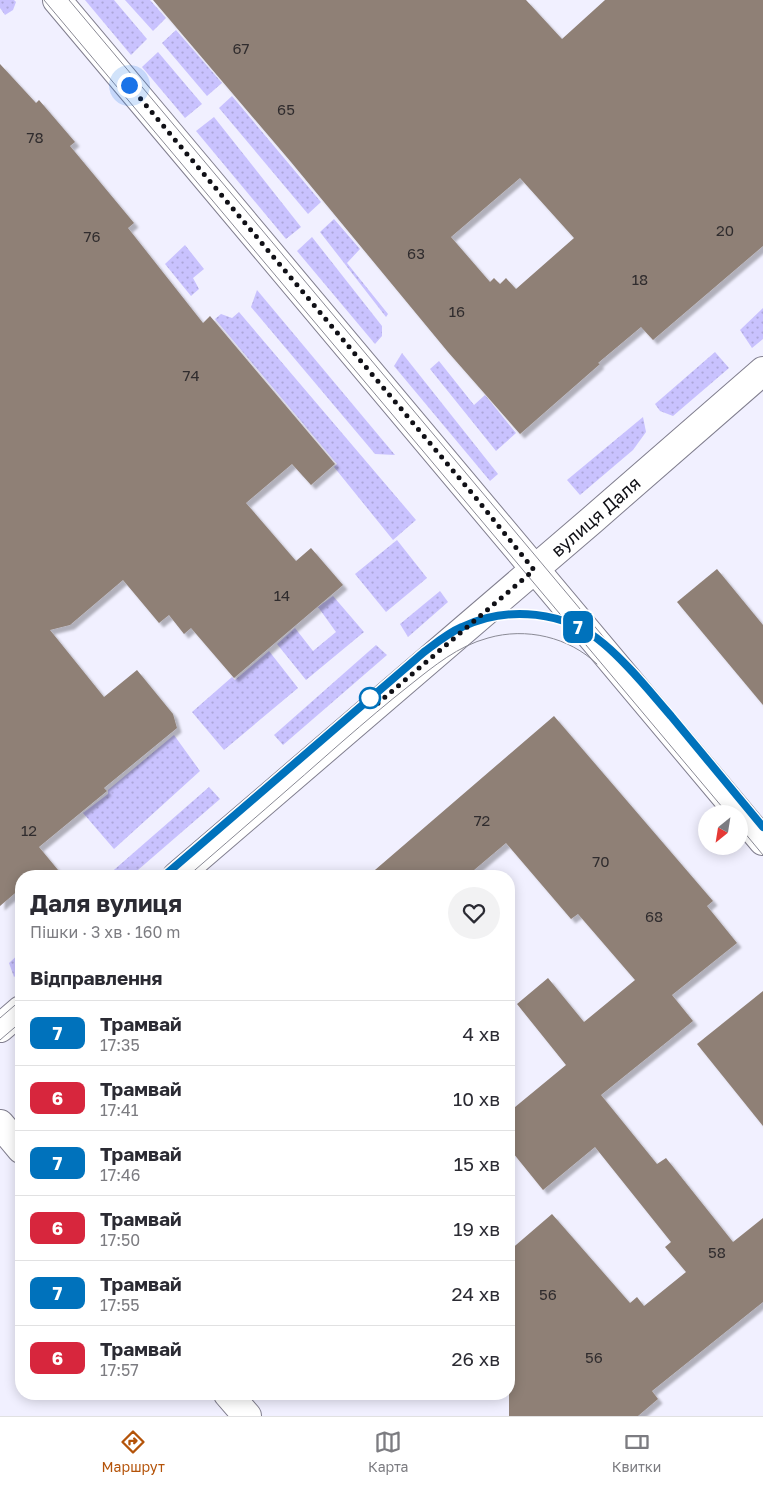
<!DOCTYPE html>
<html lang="uk">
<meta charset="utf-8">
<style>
body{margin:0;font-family:"Golos Text",sans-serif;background:#f2f2f3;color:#2b2b33;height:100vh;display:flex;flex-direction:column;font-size:19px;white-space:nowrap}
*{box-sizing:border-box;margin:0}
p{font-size:16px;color:#7c7c81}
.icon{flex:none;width:28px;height:28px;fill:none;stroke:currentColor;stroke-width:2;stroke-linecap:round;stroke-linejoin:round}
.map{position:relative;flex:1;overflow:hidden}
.sheet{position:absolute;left:15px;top:870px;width:500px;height:530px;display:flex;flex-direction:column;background:#fff;border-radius:20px;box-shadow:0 2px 12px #0003}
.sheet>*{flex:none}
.badge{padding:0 10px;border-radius:8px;font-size:18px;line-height:32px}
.needle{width:32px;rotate:210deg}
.buttons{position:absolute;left:698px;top:805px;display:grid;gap:10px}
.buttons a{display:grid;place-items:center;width:50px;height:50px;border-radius:50%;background:#fff;box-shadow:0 2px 12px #0003;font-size:25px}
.you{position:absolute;width:25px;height:25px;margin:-12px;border:4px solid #fff;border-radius:50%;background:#1a73e8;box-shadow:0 0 0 8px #1a73e833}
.map>.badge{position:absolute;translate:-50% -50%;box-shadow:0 0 0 2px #fff}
h2{padding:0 15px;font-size:19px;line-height:45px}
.round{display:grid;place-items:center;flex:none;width:52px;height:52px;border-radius:26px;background:#f2f2f3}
.headline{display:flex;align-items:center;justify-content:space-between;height:85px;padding:0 15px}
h1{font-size:24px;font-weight:700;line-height:38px}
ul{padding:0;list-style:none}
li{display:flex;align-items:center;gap:15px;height:65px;padding:0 15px;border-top:1px solid #e1e1e2}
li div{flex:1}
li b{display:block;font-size:19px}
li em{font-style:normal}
li .badge{min-width:55px;font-weight:700;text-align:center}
.tabs{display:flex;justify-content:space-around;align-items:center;height:70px;border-top:1px solid #e1e1e2;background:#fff;font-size:14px;color:#7c7c81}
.tabs a{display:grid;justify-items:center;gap:2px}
.tabs .on{color:#b45309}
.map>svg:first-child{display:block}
</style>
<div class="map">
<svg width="763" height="1416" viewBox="0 0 763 1416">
<defs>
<pattern id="grass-dots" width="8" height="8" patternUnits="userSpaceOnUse" patternTransform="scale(1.25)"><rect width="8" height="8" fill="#c9c2fe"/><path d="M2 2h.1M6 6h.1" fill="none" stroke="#aca6d9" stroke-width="1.8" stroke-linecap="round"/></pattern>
<filter id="shadow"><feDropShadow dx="4.5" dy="4.5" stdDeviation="1" flood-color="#0004"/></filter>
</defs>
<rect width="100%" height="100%" fill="#f1f0ff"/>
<g fill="url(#grass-dots)">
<polygon points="0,0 14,0 16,2 13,10 5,15 0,8"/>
<polygon points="85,0 114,0 147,39 131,55"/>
<polygon points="125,0 150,0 166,18 153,31"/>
<polygon points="176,30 222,83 207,96 162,43"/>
<polygon points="158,52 202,104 185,118 142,67"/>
<polygon points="232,96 321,202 308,214 219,108"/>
<polygon points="214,117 301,227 286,239 196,131"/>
<polygon points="334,219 360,249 347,263 388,314 386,317 320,232"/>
<polygon points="312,237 382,326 382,336 375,344 297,251"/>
<polygon points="185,245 204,269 193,278 199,289 191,296 165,264"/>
<polygon points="257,290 395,455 375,454 251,307"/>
<polygon points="763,308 763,339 752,348 740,330"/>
<polygon points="239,312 416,520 393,540 334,467 337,464 215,319 221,314 232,318"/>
<polygon points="715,352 729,368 673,416 660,411 655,404"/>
<polygon points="402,353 498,474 490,481 394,366"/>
<polygon points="439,361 474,405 485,395 516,433 496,451 430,369"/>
<polygon points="643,417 646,432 633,450 580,495 567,480"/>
<polygon points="397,540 427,578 386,612 355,574"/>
<polygon points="440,591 448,602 408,637 400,624"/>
<polygon points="333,596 364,632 306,680 277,644 295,628 313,651 336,632 318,607"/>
<polygon points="376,645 387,655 283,745 274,735"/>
<polygon points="269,651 298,688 224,750 192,712 232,677 235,680"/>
<polygon points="174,735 200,771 114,849 83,813 108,794 108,790"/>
<polygon points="209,787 220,799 131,876 107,876"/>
<polygon points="21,952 21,971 14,977 9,963"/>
</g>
<g fill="#8f8076" fill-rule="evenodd" filter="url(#shadow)">
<path d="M153 0H526L562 39 605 0H763V246L653 340 641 327 598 363 600 364 520 434 448 352 291 162ZM520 178 574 238 516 289 506 278 500 284 494 278 490 282 451 237Z"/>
<polygon points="0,64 36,103 39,100 75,142 70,146 134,223 128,228 203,323 210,316 335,464 311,485 292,464 246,503 296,561 311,548 343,585 234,678 191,628 184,634 169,615 159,623 123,580 70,625 50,630 104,697 137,670 173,714 177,728 104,788 107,791 39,847 63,876 21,876 21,888 0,906"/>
<polygon points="717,569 763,625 763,705 677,602"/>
<polygon points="554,716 713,901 707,906 737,943 672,995 693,1021 601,1095 657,1164 666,1158 733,1242 763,1218 763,1302 652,1391 658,1399 638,1416 509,1416 509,1251 552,1214 630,1303 637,1297 644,1306 686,1272 665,1247 671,1242 595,1147 543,1190 509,1148 509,1112 566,1065 517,1004 548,978 584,1022 635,980 578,914 571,919 506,843 467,876 368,876"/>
<polygon points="763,991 763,1126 697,1044"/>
</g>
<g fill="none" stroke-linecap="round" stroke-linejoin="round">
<defs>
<g id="street">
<path d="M57 0C293 280 527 562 763 841"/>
<polyline points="177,876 592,520 763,371"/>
<polyline points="0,1028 21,1010"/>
<polyline points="0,1124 21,1149"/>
<polyline points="228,1394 247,1416"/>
</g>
</defs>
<use href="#street" stroke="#807e8e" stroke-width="30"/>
<use href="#street" stroke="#fff" stroke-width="28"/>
<g stroke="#8a8a95" stroke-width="1">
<polyline points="44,0 728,814"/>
<polyline points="69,0 763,827"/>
<polyline points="739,826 763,855"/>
<path d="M164 876 418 657C477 607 541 597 605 644"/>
<path d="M188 876C240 831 292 786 343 741 365 722 387 703 410 685 434 666 458 646 488 638 526 627 569 637 597 664"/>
<polyline points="0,1018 21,1000"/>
<polyline points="0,1040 21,1022"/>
</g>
</g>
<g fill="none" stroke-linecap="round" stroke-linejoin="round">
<defs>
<path id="line" d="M164 876 424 652C436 643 448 633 462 627 508 605 566 611 604 644 629 665 650 692 671 716 702 753 732 790 763 827"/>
</defs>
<use href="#line" stroke="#fff" stroke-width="11"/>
<use href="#line" stroke="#0072bc" stroke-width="8"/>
<polyline stroke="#101016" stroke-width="5" stroke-dasharray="0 9" points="129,85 476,498 534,570 377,704 370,698"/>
</g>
<circle fill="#fff" stroke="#0072bc" stroke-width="2.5" cx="370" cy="698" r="10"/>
<g text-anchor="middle" stroke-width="4" stroke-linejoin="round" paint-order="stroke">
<g font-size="15" fill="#302c2e">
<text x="241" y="54">67</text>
<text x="286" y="115">65</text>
<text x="35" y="143">78</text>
<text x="725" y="236">20</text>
<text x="92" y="242">76</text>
<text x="416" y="259">63</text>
<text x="640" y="285">18</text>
<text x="457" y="317">16</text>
<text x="191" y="381">74</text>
<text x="282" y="601">14</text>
<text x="482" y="826">72</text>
<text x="29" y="836">12</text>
<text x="601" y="867">70</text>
<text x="654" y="922">68</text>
<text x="717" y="1258">58</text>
<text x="548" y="1300">56</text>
<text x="594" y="1363">56</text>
</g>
<g font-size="18" fill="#101016" stroke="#fff">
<text transform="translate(596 517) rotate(-41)" y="6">вулиця Даля</text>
</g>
</g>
</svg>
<div class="buttons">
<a><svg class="needle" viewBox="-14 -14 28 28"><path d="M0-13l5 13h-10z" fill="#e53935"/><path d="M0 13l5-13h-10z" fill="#7c7c81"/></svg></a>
</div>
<div class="you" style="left:129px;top:85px"></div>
<b class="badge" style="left:578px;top:627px;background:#0072bc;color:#fff">7</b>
<section class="sheet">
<div class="headline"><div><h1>Даля вулиця</h1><p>Пішки · 3 хв · 160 m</p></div><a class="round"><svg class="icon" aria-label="heart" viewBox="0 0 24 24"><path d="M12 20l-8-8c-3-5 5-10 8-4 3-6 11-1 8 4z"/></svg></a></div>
<h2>Відправлення</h2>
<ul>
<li><span class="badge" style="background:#0072bc;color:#fff">7</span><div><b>Трамвай</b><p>17:35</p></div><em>4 хв</em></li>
<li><span class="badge" style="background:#d7263d;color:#fff">6</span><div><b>Трамвай</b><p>17:41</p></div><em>10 хв</em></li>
<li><span class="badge" style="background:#0072bc;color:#fff">7</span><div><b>Трамвай</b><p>17:46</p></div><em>15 хв</em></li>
<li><span class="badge" style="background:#d7263d;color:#fff">6</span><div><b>Трамвай</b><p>17:50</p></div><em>19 хв</em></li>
<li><span class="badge" style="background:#0072bc;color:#fff">7</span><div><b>Трамвай</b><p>17:55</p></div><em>24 хв</em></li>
<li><span class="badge" style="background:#d7263d;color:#fff">6</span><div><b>Трамвай</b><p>17:57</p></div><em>26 хв</em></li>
</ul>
</section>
</div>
<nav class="tabs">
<a class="on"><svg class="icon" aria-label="directions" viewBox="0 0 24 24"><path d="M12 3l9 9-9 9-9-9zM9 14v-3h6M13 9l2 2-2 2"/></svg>Маршрут</a>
<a><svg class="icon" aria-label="map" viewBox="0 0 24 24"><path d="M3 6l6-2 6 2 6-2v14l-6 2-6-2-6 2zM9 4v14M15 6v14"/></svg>Карта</a>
<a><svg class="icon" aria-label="tickets" viewBox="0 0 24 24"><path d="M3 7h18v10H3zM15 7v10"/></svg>Квитки</a>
</nav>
